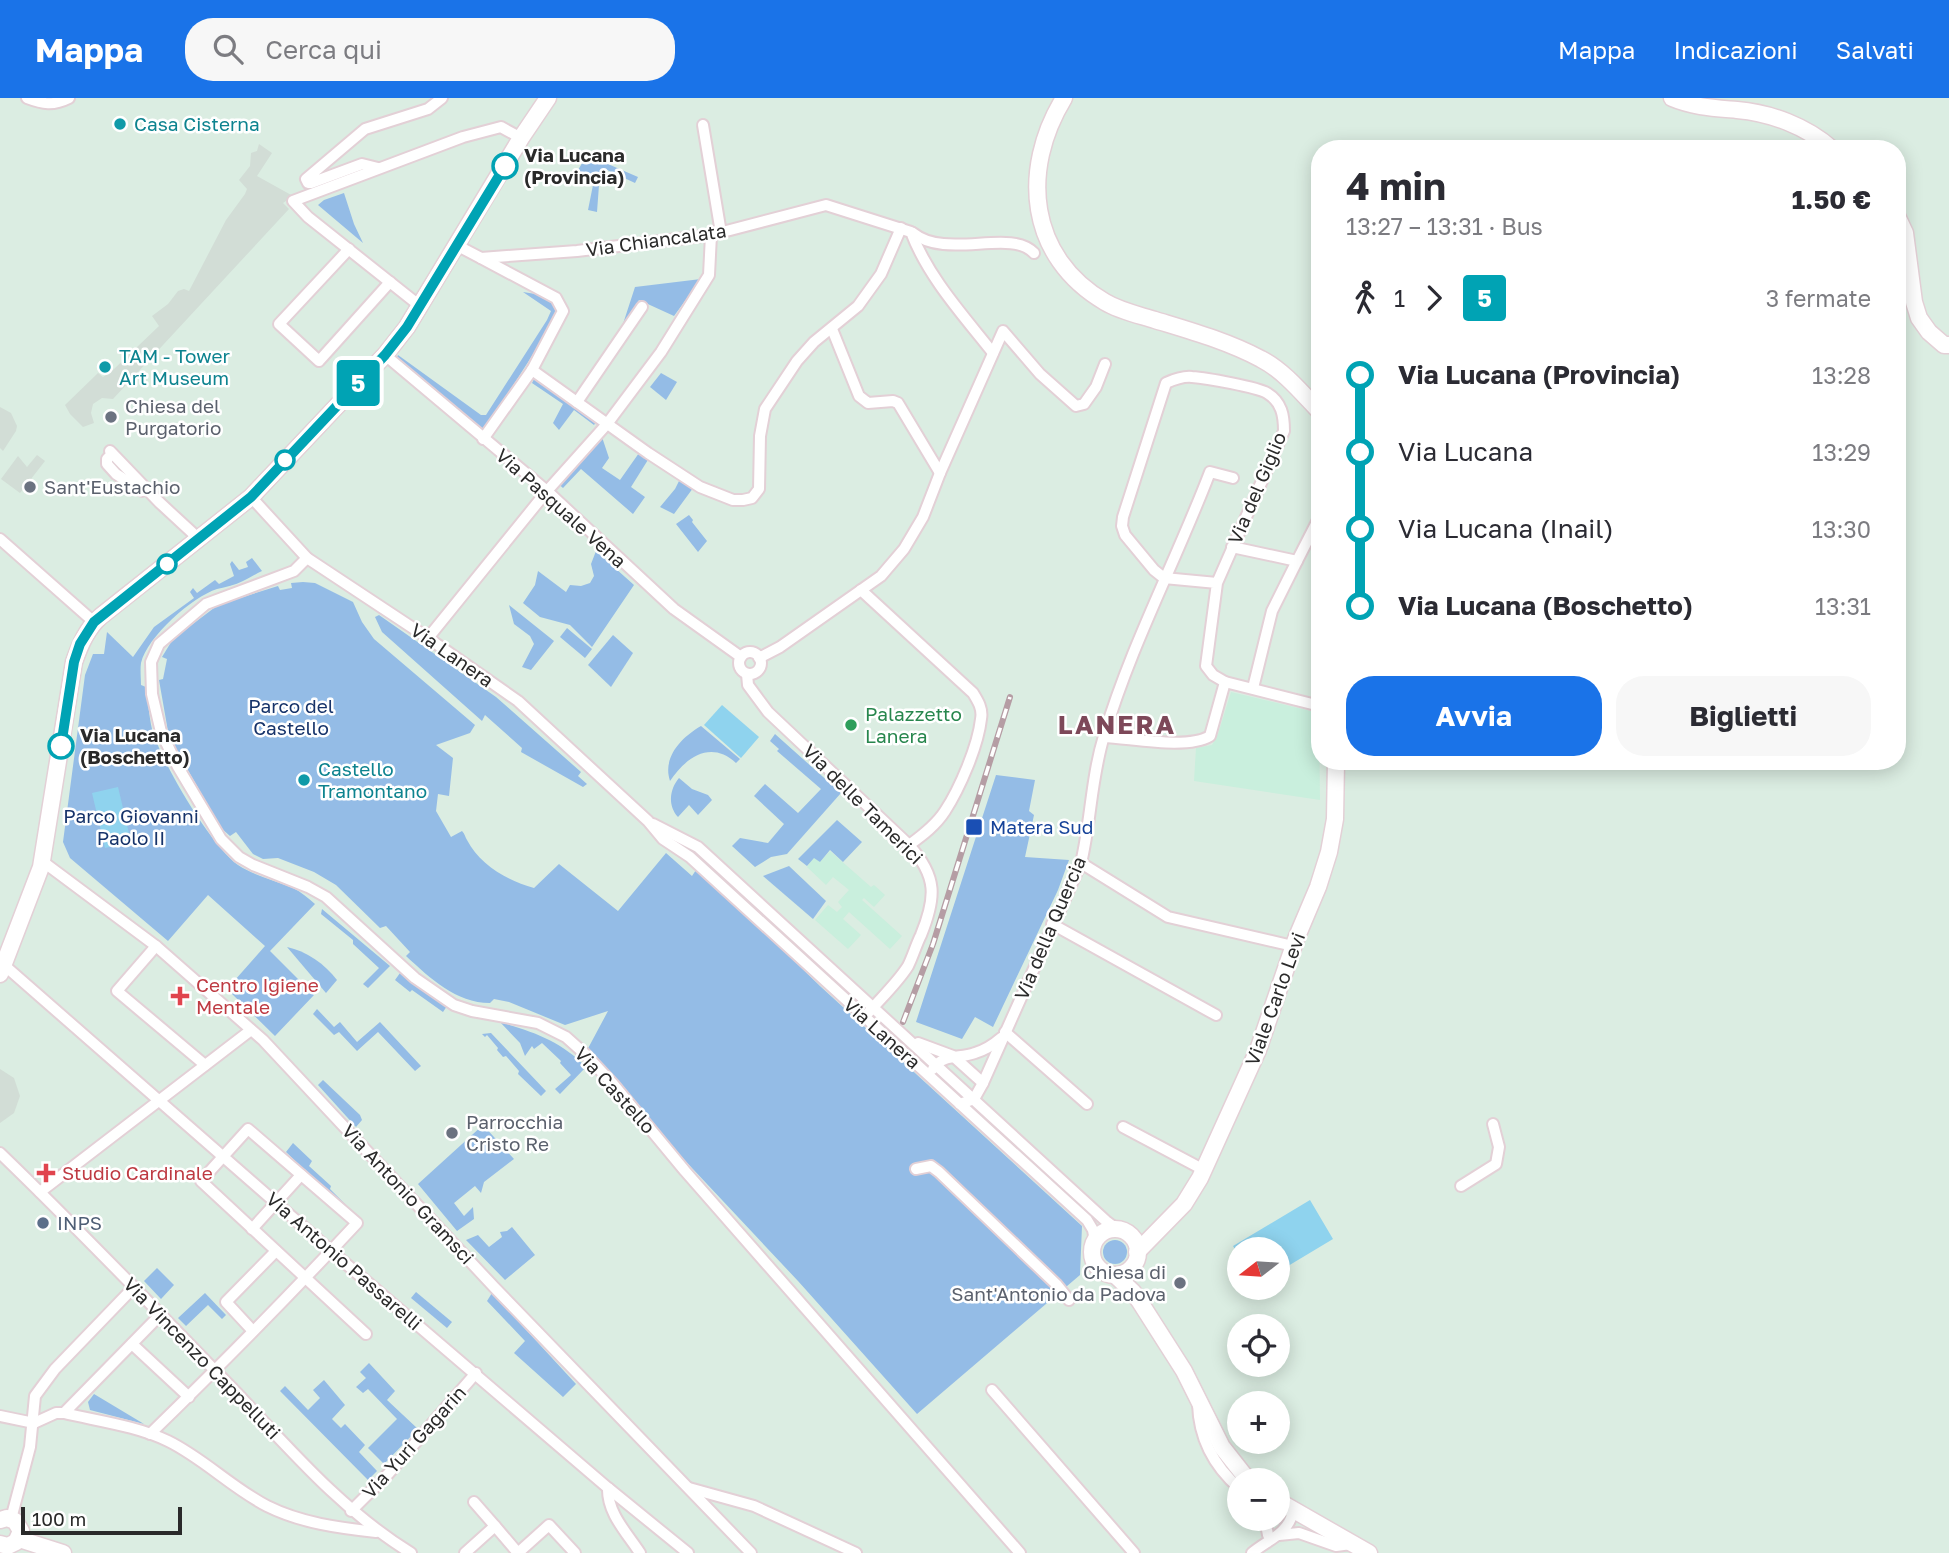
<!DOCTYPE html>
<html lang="it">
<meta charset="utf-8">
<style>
body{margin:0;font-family:"Golos Text",sans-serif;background:#f7f7f7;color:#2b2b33;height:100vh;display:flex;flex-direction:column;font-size:26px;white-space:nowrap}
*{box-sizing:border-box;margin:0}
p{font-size:23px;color:#7c7c81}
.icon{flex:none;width:38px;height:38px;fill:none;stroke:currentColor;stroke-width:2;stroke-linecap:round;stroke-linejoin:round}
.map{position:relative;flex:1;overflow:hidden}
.sheet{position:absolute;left:1311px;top:42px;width:595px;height:630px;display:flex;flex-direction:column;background:#fff;border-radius:28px;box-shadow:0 4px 18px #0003}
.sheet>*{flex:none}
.badge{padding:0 14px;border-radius:5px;font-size:24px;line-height:46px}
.needle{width:46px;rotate:253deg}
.buttons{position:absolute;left:1227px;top:1139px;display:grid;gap:14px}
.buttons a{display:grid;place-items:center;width:63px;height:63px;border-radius:50%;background:#fff;box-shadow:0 4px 18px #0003;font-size:35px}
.scale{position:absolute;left:21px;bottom:18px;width:161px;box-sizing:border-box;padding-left:7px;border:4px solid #2a2a2a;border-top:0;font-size:19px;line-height:24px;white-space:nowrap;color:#2a2a2a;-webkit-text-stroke:5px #fff;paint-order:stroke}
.map>.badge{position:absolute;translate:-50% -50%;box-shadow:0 0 0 4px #fff}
.legs{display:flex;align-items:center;gap:10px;height:77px;padding:0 35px;font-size:23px}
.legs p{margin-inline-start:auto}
.summary{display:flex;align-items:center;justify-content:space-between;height:119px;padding:0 35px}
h1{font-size:38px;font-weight:700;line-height:52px}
.action{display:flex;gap:14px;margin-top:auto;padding:14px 35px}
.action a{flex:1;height:80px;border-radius:28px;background:#1a73e8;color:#fff;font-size:28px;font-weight:700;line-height:80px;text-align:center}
.action a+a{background:#f7f7f7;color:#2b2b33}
ul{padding:0 35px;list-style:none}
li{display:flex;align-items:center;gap:24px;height:77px;font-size:26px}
li i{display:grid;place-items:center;width:10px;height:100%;margin:0 9px;background:currentColor}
li i::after{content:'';width:18px;height:18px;margin:-9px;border:5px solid;border-radius:50%;background:#fff}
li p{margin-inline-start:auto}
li:first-child i{background:linear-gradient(#0000 50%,currentColor 0)}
li:last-child i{background:linear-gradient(currentColor 50%,#0000 0)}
header{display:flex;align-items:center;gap:42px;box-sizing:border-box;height:98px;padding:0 35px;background:#1a73e8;color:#fff}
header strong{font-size:33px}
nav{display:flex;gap:38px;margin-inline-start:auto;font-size:24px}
.search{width:490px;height:63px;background:#f7f7f7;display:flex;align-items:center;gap:18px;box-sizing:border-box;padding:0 24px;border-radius:28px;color:#7c7c81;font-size:26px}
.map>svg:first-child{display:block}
</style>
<header>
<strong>Mappa</strong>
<div class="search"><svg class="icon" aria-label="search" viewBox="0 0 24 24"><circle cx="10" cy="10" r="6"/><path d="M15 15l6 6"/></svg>Cerca qui</div>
<nav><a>Mappa</a><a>Indicazioni</a><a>Salvati</a></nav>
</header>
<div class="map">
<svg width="1949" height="1455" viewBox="0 0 1949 1455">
<rect width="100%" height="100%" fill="#dbede2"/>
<g fill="#c9efdd">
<polygon points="1231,594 1319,615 1320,702 1194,683 1196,650 1212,647 1218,636"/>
<polygon points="830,753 871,789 874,787 885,797 874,809 864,800 862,802 902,838 890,851 849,814 843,821 861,837 848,851 815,822 828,807 837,814 842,809 838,804 849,792 833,779 826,787 807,769 814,759 820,764"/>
</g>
<g fill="#94bce6">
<polygon points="587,57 638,79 635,85 605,71 599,87 597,114 588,112 593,87 575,77"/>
<polygon points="344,95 354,126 363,145 318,107 324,102"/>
<polygon points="701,181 674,218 639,202 622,229 635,189"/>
<polygon points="523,194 548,198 557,210 557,219 483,334 396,261 398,257 481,317 486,317 547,222 551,213"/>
<polygon points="537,275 599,320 594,327 574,312 559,332 553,325 563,306 532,285"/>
<polygon points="661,275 677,284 666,302 650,289"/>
<polygon points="600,333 609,360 602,370 620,382 639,355 619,342 621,335 651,357 631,389 645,399 633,416 581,371 563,390 555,383"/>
<polygon points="682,377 696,386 674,416 660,409 675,391"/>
<polygon points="689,417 693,422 692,424 707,443 698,454 676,426"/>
<polygon points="596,453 634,487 592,549 570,527 540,519 523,505 535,487 538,473 566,494 570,487 581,488 590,485 594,478 591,466"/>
<path d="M252 460 262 473C255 476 250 480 243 483 235 487 226 489 217 491 192 499 147 539 141 565 140 572 141 580 141 587L146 589C148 602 149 618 152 631 161 664 211 748 238 767 255 778 274 782 293 790 301 794 308 800 315 806L270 853 314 897 275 938 227 891 265 848 208 797 168 843 70 760 63 744 85 577 93 556H104L107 534 133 559 154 529 194 500 190 494 193 490 197 495 215 482 219 486 234 478 230 466 232 463 239 472 248 469 246 464Z"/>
<path d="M303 484 315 485 353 504 362 524 374 541 475 627 470 635 436 647 453 660 449 698 438 696 436 713 451 739 462 733C465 736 465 739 467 742 480 767 508 783 534 790L559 766 618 813 666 755 692 778 698 769 820 888 1082 1128 1080 1177 917 1316 798 1183 585 956 608 913 565 927 509 904 494 901 490 905C456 905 430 880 406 858L410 854 386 828 380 830 336 787 314 774 278 760 263 761 253 756 236 734 230 738 221 730 169 639 159 582 163 581 167 561 162 559 173 541 218 507 278 488 280 492 292 490 291 485Z"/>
<polygon points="509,507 554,543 531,572 522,569 534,546 530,538 514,526"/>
<polygon points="379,517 496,599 581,674 578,678 587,686 583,689 521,654 522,650 485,617 482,623 382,534 375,519"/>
<polygon points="567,530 592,551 585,560 560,539"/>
<polygon points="613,537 633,555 611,589 588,567"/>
<path d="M701 628 740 661 736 665C711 642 686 659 670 683 662 659 682 639 701 628Z"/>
<polygon points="775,636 841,695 787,756 771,759 755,769 732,748 740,740 768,745 784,726 754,698 765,686 798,715 821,691 777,653 779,651 770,643"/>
<polygon points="996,677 1035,682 1029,713 1034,717 1025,759 1069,762 1058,792 993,929 975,919 962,941 916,924"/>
<path d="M679 680 692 691 708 697 712 702 698 717 689 707 678 719C668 708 669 692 679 680Z"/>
<polygon points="837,722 862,744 843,764 830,752 820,764 814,760 807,768 798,761"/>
<polygon points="789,768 826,803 813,821 763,778"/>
<polygon points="322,811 390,868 368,890 363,886 379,870 353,846 353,842 321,816"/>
<path d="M287 849C306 853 325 866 337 882L326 895Z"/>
<polygon points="400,875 447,908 443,914 412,892 410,894 395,882"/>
<polygon points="317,911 334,929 340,924 357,944 380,924 421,968 415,973 378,934 357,953 339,934 334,937 313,916"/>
<path d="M500 924C534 934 561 943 586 969L560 996 555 991 571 977 560 965 561 963 542 945 534 951 532 948 525 958 520 945Z"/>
<polygon points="491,935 546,993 541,998 518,976 519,973 506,958 503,959 497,952 498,950 487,937 485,939 482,936"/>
<polygon points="323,982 360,1017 362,1022 356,1029 318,987"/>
<polygon points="483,1027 514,1061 484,1084 481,1095 475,1088 454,1105 464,1118 473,1109 474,1121 457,1133 418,1086"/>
<polygon points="293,1045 312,1063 309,1068 331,1088 330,1091 346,1107 343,1109 286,1054"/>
<polygon points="512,1129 535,1157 505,1182 466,1142 478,1137 489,1149 502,1139 500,1134 507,1133"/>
<circle cx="1115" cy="1154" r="12"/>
<polygon points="157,1170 174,1187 161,1201 144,1183"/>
<polygon points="416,1194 452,1224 447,1230 411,1200"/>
<polygon points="205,1195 226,1217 222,1221 208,1207 186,1228 178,1220"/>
<polygon points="492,1195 576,1286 563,1299 514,1255 525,1243 487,1203"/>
<polygon points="369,1265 395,1293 387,1302 418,1331 384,1366 368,1350 397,1321 368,1291 363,1295 356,1289 366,1280 360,1274"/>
<polygon points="324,1282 345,1307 332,1321 341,1330 345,1326 365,1347 359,1354 377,1373 368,1382 280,1293 285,1288 308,1312 320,1300 313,1292"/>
<polygon points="94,1296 144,1326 90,1312 88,1304"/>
</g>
<g fill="#8fd3ee">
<polygon points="722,607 759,639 741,660 704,627"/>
<polygon points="118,689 131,744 105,750 92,695"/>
<polygon points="1310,1102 1333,1141 1278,1174 1278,1152 1239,1152 1239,1157 1233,1148"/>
</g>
<g fill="#d2ddd6">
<polygon points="259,46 272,55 257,78 293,98 283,105 289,111 113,301 102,300 93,306 91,315 94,325 83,329 70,316 65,307 98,275 103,279 114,271 159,228 152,218 168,206 178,193 184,191 189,193 226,122 245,96 247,91 239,82 250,68 251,55 257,53"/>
<polygon points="0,309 11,315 17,328 16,333 3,353 0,350"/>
<polygon points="37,357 45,363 20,395 1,381 18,358 27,369"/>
<polygon points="0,971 14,980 20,998 14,1015 0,1025"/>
</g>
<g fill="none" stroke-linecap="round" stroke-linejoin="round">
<defs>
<g id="street">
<path d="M27 0C43 6 53 8 69 0"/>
<polyline points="703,27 721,135"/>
<polyline points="378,70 362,66 311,85 308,85 306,81 365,31 428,11 442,0"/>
<path d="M913 135C946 162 1011 130 1034 155"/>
<path d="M458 148 481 160 577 153 711 137 826 107 911 134C928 179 963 217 993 255"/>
<polyline points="349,151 279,226 319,263 390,184"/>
<polyline points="481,160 556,200 563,213 532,272 483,341"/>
<polyline points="420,208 308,119 293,103 463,39 501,29 521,40"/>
<polyline points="832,231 859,298 868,305 893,303 898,305 940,375"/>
<polyline points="385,257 547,393 674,511 741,559"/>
<polyline points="532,272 648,355 700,389 733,402 743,402 752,400 759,391 760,338 765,311 797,263 814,244 858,208 881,176 901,130"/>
<polyline points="577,304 642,209"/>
<polyline points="110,353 159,404 198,440"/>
<polyline points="112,356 107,361 107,366 116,376 142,393"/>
<polyline points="251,399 307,460 428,540 518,603 648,723 663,741 690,759 1087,1122 1093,1132 1095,1143"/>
<polyline points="0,441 94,524"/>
<polyline points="1232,449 1297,463 1272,513 1253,590"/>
<polyline points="307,460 294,473 206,506 159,546 151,564 152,596 161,634 178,669 221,741 239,759 253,767 308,789 326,799 415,880 454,907 472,913 538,925 566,939 585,956 613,986 685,1073 1020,1455"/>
<polyline points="1297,463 1319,420"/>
<path d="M1217 485 1164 480 1154 472 1125 437 1122 428 1123 419 1166 285C1175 281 1183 278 1192 279 1206 280 1257 289 1267 295 1282 304 1284 318 1284 333L1217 485 1206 568 1213 577 1225 584 1320 608"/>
<path d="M861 492 973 595C978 603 983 611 981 621 978 648 960 690 945 713 936 727 923 737 909 747"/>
<polyline points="428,540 547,393 607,326 661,254 709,177 711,137"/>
<circle cx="750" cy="565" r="11"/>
<polyline points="759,560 780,549 881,478 904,451 923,419 940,375 1003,233 1040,276 1076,308 1084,306 1096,289 1105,266"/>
<path d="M747 576 748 587 768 614 909 747C938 779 936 800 921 837 916 847 913 858 908 868 898 884 882 899 869 914"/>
<path d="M1104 639C1131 640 1187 652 1210 638L1225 584"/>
<polyline points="653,726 698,749 1106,1123 1118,1132"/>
<polyline points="42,763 156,848 263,942 494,1189 751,1455"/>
<polyline points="1081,765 1168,819 1293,848"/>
<polyline points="1052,826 1216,917"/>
<polyline points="156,848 117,893 205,967"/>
<polyline points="4,867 331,1153 608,1390 688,1455"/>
<polyline points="1005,934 1087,1006"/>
<polyline points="918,945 953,958 983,985"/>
<path d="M933 971C944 955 959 961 975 955 985 952 993 947 1001 940"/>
<path d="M960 1006 974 1001 983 985 1081 765C1091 723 1091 680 1104 638 1131 547 1176 463 1210 374L1233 380"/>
<polyline points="1123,1029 1204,1072"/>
<path d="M0 1055C79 1131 155 1211 232 1290 288 1349 341 1412 411 1455"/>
<polyline points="916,1071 931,1068 939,1074 1056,1186 1069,1202"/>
<polyline points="1461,1088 1496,1066 1499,1049 1493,1026"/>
<polyline points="40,1094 251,932"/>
<polyline points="252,1131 301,1077"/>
<polyline points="253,1233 226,1204 276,1153"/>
<polyline points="132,1246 189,1299"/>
<polyline points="992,1292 1134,1455"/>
<path d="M1198 1306C1199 1340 1214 1368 1239 1390"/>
<polyline points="64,1315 161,1216"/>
<polyline points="0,1318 34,1325"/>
<path d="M34 1325 56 1315H64C98 1323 137 1328 168 1343 203 1360 232 1390 267 1408 301 1425 339 1430 376 1434"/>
<path d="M150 1336C221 1267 290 1197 357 1125L248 1031 201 1083 366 1236"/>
<path d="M608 1390C607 1415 627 1435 640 1455"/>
<polyline points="689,1390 754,1408 856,1455"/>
<polyline points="474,1404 495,1428"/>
<polyline points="351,1413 389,1375 476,1275"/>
<polyline points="11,1421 30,1349 35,1298 55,1271 134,1189"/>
<polyline points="1265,1421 1268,1437"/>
<polyline points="1279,1437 1299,1435 1336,1448 1351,1446"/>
<polyline points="519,1454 549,1427 575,1455"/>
<polyline points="465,1455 495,1428 518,1455"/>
<path d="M1252 1455C1266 1443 1287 1436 1292 1417L1290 1411 1284 1412 1278 1419"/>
</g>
<g id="secondary">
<path d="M1064 0C1020 72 1028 159 1105 204 1120 213 1139 217 1155 222 1191 233 1227 243 1261 261 1283 272 1302 295 1320 314"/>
<path d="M1672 0C1693 9 1715 10 1737 12 1771 15 1806 28 1832 51"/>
<polyline points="1897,118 1905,135 1914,204 1919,220 1929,234 1944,247 1949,247"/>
<path d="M0 876 41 769 74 564C80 547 87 530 101 518L251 399 385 257 407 229 521 40 548 0"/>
<circle cx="1115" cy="1154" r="23"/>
<polyline points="1137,1154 1184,1106 1200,1080 1258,952 1296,841 1318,789 1329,754 1335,721 1336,663"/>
<polyline points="1115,1177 1133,1194 1140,1204 1184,1273 1222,1349 1248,1382"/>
<polyline points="1278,1403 1369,1455"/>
<polyline points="0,1422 7,1420 15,1423 21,1433 16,1444 8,1448 0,1446"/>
<polyline points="19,1441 63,1455"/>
</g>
</defs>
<use href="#street" stroke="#e3d0d6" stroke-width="14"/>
<use href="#secondary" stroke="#e3d0d6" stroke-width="19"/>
<use href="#street" stroke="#fff" stroke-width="10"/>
<use href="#secondary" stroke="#fff" stroke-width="16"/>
<defs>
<polyline id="rail" points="903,924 933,846 1010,599"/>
</defs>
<use href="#rail" stroke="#b59da4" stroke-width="6"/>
<use href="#rail" stroke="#fff" stroke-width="3.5" stroke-dasharray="10" stroke-linecap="butt"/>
</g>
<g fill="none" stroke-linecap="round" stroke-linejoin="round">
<defs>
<polyline id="line-1" points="61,648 74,564 80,546 94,524 251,399 385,257 407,229 505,68"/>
</defs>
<use href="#line-1" stroke="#fff" stroke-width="16"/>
<use href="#line-1" stroke="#00a3b4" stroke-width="10"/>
</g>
<g fill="#0f9aa8" stroke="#fff" stroke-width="2.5">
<circle cx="120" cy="26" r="7"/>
<circle cx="105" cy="269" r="7"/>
<circle cx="304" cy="682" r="7"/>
</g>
<g fill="#fff" stroke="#00a3b4" stroke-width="3.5">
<circle cx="505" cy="68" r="12"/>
<circle cx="285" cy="362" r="9"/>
<circle cx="167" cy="466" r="9"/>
<circle cx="61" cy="648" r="12"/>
</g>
<g fill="#6b7280" stroke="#fff" stroke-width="2.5">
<circle cx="111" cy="319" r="7"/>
<circle cx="30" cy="389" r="7"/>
<circle cx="452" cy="1035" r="7"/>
<circle cx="1180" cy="1185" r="7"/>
</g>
<circle fill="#2e9e5b" stroke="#fff" stroke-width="2.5" cx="851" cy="627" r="7"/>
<rect fill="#1a4fb4" stroke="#fff" stroke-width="2.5" x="965" y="720" width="18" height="18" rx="3.5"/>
<g fill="#e0444e" stroke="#fff" stroke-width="2.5">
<path d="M176.5 887.5h7v7h7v7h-7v7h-7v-7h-7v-7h7z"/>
<path d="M42.5 1064.5h7v7h7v7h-7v7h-7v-7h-7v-7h7z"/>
</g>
<circle fill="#5c6f8a" stroke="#fff" stroke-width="2.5" cx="43" cy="1125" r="7"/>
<g text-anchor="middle" stroke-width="5" stroke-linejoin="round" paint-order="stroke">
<g font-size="19" fill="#0d838f" stroke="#fff" text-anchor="start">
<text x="134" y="33">Casa Cisterna</text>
<text x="119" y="265">TAM - Tower<tspan x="119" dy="22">Art Museum</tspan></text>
<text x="318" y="678">Castello<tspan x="318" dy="22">Tramontano</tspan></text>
</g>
<g font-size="19" font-weight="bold" fill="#2a2a2a" stroke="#fff" text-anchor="start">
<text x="524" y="64">Via Lucana<tspan x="524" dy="22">(Provincia)</tspan></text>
<text x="80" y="644">Via Lucana<tspan x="80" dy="22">(Boschetto)</tspan></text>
</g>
<g font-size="19" fill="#2a2a2a" stroke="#fff">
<text transform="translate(656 142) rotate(-8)" y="7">Via Chiancalata</text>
<text transform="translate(1257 390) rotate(-67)" y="7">Via del Giglio</text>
<text transform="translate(561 410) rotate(42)" y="7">Via Pasquale Vena</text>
<text transform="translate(452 557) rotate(35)" y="7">Via Lanera</text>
<text transform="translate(863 706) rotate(45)" y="7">Via delle Tamerici</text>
<text transform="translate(1050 830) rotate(-67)" y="7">Via della Quercia</text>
<text transform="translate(1275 901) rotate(-70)" y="7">Viale Carlo Levi</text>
<text transform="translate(882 935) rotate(42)" y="7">Via Lanera</text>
<text transform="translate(615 992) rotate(48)" y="7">Via Castello</text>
<text transform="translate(408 1096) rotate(47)" y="7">Via Antonio Gramsci</text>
<text transform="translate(344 1163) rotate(41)" y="7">Via Antonio Passarelli</text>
<text transform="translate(202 1260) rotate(46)" y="7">Via Vincenzo Cappelluti</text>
<text transform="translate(414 1344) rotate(-48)" y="7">Via Yuri Gagarin</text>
</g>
<g font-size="19" fill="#5b616d" stroke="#fff" text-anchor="start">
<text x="125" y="315">Chiesa del<tspan x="125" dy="22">Purgatorio</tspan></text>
<text x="44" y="396">Sant'Eustachio</text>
<text x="466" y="1031">Parrocchia<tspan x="466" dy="22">Cristo Re</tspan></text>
<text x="1166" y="1181" text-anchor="end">Chiesa di<tspan x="1166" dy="22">Sant'Antonio da Padova</tspan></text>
</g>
<g font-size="19" fill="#16336a" stroke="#fff">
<text x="291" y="615">Parco del<tspan x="291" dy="22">Castello</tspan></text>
<text x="131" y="725">Parco Giovanni<tspan x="131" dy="22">Paolo II</tspan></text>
</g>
<g font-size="19" fill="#27864d" stroke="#fff" text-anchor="start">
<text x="865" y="623">Palazzetto<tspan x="865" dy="22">Lanera</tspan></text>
</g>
<g font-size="19" fill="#164399" stroke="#fff" text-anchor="start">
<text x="990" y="736">Matera Sud</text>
</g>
<g font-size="19" fill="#be3a42" stroke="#fff" text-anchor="start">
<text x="196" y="894">Centro Igiene<tspan x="196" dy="22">Mentale</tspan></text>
<text x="62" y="1082">Studio Cardinale</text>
</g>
<g font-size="19" fill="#4e5e75" stroke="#fff" text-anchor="start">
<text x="57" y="1132">INPS</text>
</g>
<g font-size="26" font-weight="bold" letter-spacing="2" fill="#7d4859" stroke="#fff">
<text x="1117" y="636">LANERA</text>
</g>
</g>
</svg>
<div class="buttons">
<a><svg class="needle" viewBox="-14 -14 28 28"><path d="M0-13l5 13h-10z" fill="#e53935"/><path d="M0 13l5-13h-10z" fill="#7c7c81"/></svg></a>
<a><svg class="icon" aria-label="locate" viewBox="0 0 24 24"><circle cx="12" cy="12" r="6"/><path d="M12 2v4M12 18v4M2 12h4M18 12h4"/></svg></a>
<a>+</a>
<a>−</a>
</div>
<div class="scale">100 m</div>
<b class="badge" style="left:358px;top:285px;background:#00a3b4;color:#fff">5</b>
<section class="sheet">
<div class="summary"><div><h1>4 min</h1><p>13:27 – 13:31 · Bus</p></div><b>1.50 €</b></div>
<div class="legs"><svg class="icon" aria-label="walk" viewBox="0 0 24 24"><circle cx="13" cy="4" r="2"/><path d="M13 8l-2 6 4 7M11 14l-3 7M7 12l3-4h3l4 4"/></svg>1<svg class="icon" aria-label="forward" viewBox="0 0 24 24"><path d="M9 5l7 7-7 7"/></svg><b class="badge" style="background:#00a3b4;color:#fff">5</b><p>3 fermate</p></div>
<ul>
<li><i style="color:#00a3b4"></i><b>Via Lucana (Provincia)</b><p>13:28</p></li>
<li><i style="color:#00a3b4"></i><span>Via Lucana</span><p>13:29</p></li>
<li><i style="color:#00a3b4"></i><span>Via Lucana (Inail)</span><p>13:30</p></li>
<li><i style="color:#00a3b4"></i><b>Via Lucana (Boschetto)</b><p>13:31</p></li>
</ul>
<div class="action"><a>Avvia</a><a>Biglietti</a></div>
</section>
</div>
